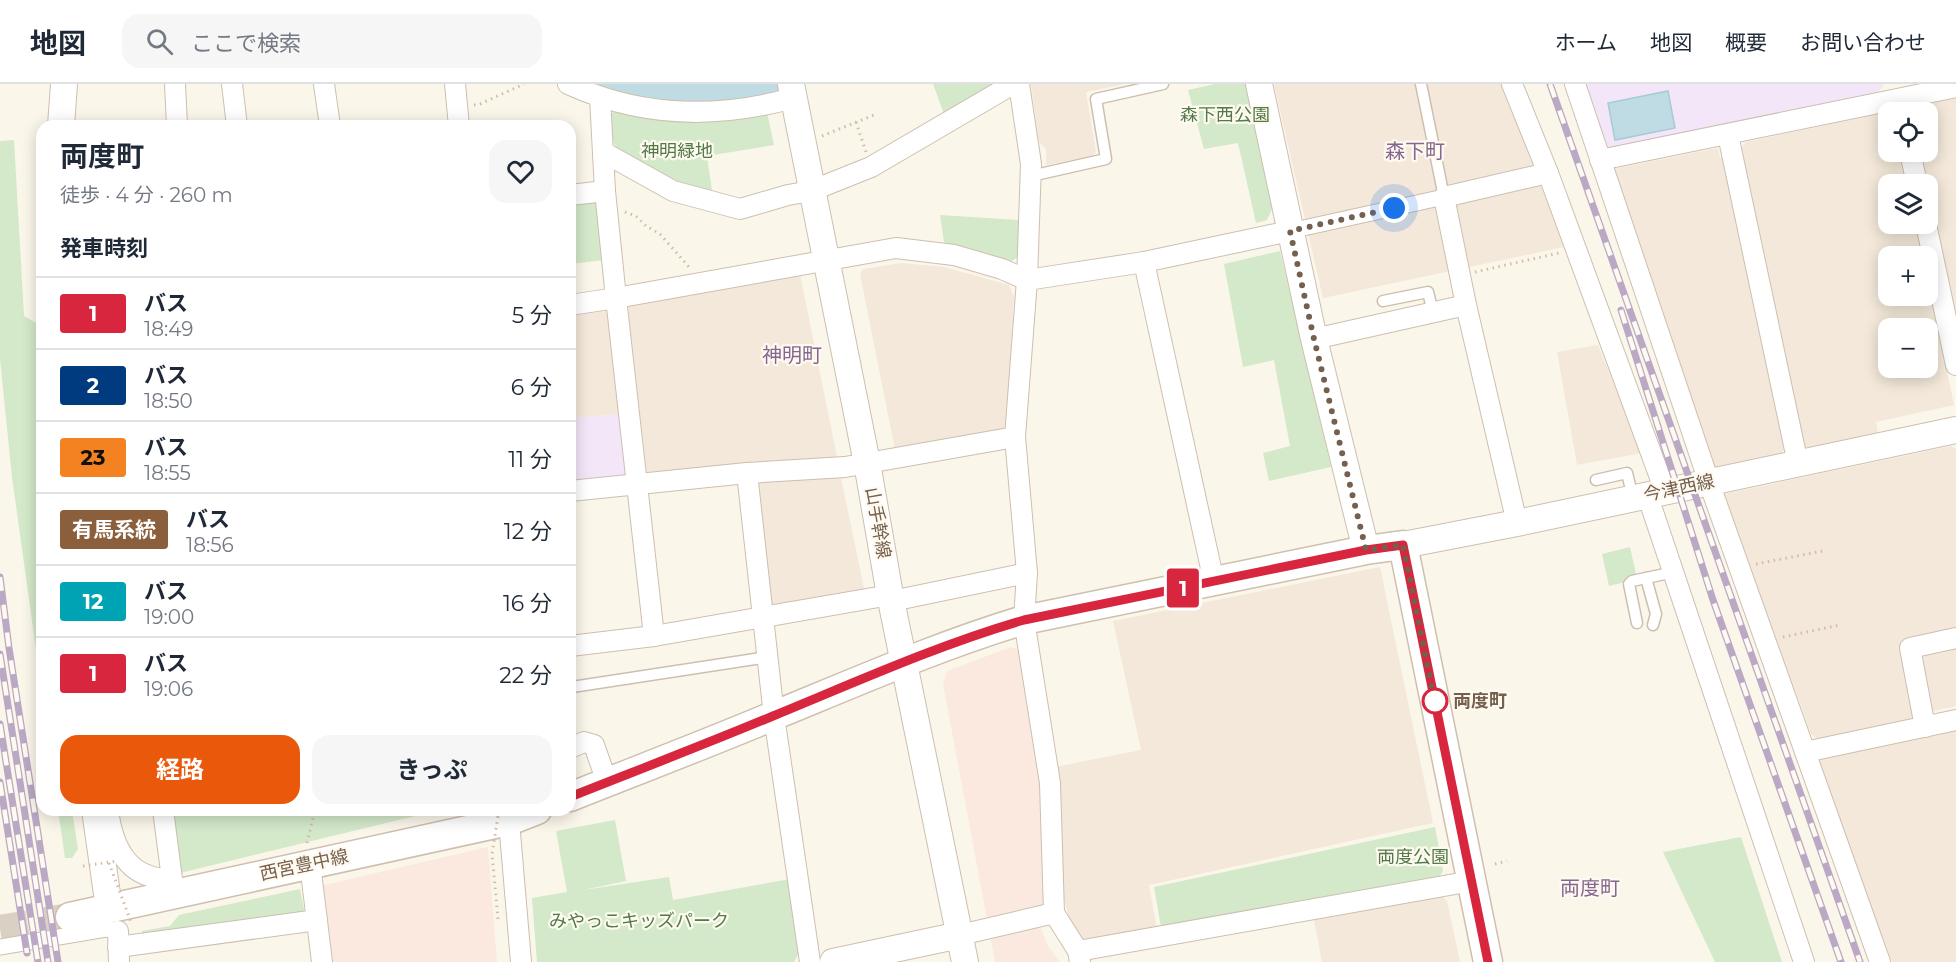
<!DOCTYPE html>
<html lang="ja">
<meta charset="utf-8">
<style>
body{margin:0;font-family:Montserrat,"Noto Sans JP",sans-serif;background:#f6f6f7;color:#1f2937;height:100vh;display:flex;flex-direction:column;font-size:22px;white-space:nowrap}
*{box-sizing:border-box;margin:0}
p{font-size:20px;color:#747a83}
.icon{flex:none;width:33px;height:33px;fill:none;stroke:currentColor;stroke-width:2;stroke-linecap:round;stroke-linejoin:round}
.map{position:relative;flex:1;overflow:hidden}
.panel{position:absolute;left:36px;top:36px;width:540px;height:696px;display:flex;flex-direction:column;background:#fff;border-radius:18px;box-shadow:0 3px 15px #0003}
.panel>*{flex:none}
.badge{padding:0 12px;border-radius:4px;font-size:21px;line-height:39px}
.buttons{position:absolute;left:1878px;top:18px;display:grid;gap:12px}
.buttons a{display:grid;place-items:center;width:60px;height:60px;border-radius:12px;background:#fff;box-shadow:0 3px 15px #0003;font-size:30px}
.you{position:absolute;width:30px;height:30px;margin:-15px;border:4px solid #fff;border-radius:50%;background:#1a73e8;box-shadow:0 0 0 9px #1a73e833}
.map>.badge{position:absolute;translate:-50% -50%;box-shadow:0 0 0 3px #fff}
h2{padding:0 24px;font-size:22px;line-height:54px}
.round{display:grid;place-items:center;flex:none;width:63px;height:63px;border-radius:18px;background:#f6f6f7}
.overview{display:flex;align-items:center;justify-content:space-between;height:102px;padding:0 24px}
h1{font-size:28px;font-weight:700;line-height:45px}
.action{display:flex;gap:12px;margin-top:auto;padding:12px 24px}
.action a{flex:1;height:69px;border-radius:18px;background:#ea580c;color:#fff;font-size:24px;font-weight:700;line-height:69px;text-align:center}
.action a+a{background:#f6f6f7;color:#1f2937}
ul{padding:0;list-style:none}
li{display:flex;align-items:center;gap:18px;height:72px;padding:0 24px;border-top:2px solid #e0e1e3}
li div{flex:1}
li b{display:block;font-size:22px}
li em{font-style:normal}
li .badge{min-width:66px;font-weight:700;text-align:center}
header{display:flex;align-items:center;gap:36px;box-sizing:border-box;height:84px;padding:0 30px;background:#fff;border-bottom:2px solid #e0e1e3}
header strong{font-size:28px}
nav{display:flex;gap:33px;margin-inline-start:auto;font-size:21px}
.search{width:420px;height:54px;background:#f6f6f7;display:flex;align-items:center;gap:15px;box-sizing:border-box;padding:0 21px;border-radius:18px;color:#747a83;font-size:22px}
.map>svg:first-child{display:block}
</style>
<header>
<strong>地図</strong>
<div class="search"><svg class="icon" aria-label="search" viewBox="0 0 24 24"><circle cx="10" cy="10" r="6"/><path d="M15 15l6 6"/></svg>ここで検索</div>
<nav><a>ホーム</a><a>地図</a><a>概要</a><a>お問い合わせ</a></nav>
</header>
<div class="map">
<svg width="1956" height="878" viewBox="0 0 1956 878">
<rect width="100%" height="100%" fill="#fbf6ea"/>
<g fill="#f3e8d9" fill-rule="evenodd">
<polygon points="1031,0 1125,0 1086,8 1096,68 1093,72 1046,81 1046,65 1039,58"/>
<polygon points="1274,0 1502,0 1564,163 1323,214"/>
<polygon points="1956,14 1956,235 1920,68 1928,68 1928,28 1915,28 1920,21"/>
<path d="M1883 29 1888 33V68H1900L1907 100H1888V140H1916L1923 172H1888V212H1928V195L1954 321 1876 338 1878 350 1809 365 1801 359 1739 66 1746 58ZM1888 244H1928V284H1888Z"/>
<polygon points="1718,64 1720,73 1725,73 1786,362 1781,370 1715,384 1707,380 1680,282 1613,85"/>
<polygon points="902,179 944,183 1009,201 1014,213 1007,340 1001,347 895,366 860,190 863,185"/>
<polygon points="800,190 837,373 647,392 628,224 633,219"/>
<polygon points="603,223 611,229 624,330 570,334 570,228"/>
<polygon points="1598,261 1642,369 1577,381 1557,268"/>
<polygon points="1951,362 1956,365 1956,550 1904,561 1914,635 1817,655 1811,650 1795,605 1790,606 1723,413 1724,410"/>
<polygon points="840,389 865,509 778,526 770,520 755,405 761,396"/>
<polygon points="1380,483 1433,739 1149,801 1157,845 1083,859 1075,854 1064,816 1060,729 1055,683 1141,666 1113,537"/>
<polygon points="1956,561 1956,622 1930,628 1916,569"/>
<polygon points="1956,645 1956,878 1892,878 1884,855 1878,854 1817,683 1821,674"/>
<polygon points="1440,810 1447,817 1460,878 1322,878 1314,836"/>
</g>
<g fill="#fbe9df">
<polygon points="1011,563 1019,566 1045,720 1046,819 1040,843 1049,864 1060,878 995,878 943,600 947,587"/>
<polygon points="488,763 497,878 329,878 320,802"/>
</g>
<g fill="#f3e6f8">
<polygon points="1581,0 1884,0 1878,9 1610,66 1601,60"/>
<polygon points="624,330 630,387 624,396 570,402 570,334"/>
</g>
<g fill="#d3e9c9">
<polygon points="933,0 992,0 944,30"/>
<polygon points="1215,0 1248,0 1273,123 1267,136 1256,139 1238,59 1204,65 1188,6"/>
<polygon points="616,26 659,34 697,38 767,28 774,61 707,72 713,113 664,96 617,65 613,57 609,32"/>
<polygon points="14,56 24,232 36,239 39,514 42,531 42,609 12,393 0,275 0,57"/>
<polygon points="593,115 600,123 605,176 570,180 570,119"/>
<polygon points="940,131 1020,136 1022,171 1005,181 944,158"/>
<polygon points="1280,167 1331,383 1269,397 1263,369 1290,362 1274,276 1243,283 1224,180"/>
<polygon points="1630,463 1637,495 1609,502 1602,470"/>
<polygon points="58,726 72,726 78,765 72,774 65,774"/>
<polygon points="167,726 440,726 176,790"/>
<polygon points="615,736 626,797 583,806 669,793 673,816 790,795 801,865 794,878 537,878 532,814 567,808 556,747"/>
<polygon points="1435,743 1443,787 1438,795 1161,843 1154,803"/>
<polygon points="1741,753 1782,878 1715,878 1663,768"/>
<polygon points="300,805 305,830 143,856 142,847 170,842 179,831"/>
</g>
<polygon fill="#bfdce4" stroke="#a6cbd5" stroke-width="1.5" points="1668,7 1675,44 1615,56 1608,19"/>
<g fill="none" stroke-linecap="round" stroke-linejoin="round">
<path stroke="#bfdce4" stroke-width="30" d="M614 0C662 8 718 18 766 0"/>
<polyline stroke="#dad0c3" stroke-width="28" stroke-dasharray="28 14" stroke-linecap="butt" points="0,845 70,833"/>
<defs>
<g id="service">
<polyline points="1421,0 1444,113"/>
<polyline points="1031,92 1106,75 1096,15 1163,0"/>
<polyline points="1383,217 1428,208 1433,229"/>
<polyline points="1596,396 1627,389 1633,414"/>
<polyline points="1646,494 1656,530 1653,541"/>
<polyline points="1637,539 1629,500 1632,497 1674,488"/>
<polyline points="572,603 768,573"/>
</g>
<g id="pedestrian">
<polyline points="1290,147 1444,113"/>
<polyline points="0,863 106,845 118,847"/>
</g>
<g id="minor">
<polyline points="175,0 177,42"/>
<polyline points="232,0 237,42"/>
<polyline points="324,0 330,42"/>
<polyline points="455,0 459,42"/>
<path d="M568 0C640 33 717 35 793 14"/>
<polyline points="1019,0 1031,80 1027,196 1015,353 1027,489 1024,536 1050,699 1054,829 1078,867 1080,878"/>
<polyline points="1512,0 1548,89 1665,407"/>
<polyline points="1575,0 1712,407 1880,878"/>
<polyline points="600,13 605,107 616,214 654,552"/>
<polyline points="1728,51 1798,380"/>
<polyline points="1910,68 1917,100"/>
<polyline points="605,69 673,107 740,125 788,111 811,107 871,83 1013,0"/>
<polyline points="1600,76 1956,3"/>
<polyline points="570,111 605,107"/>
<polyline points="1926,140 1956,281"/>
<polyline points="1144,178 1214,498"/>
<polyline points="570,221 616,214 896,164 954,171 1002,185 1027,196 1144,178 1290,147"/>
<polyline points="1314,255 1466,221"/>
<polyline points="747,389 774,632 810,878"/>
<polyline points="570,407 747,389 845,383 1015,353"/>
<polyline points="1647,410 1804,878"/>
<polyline points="1517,439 1466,221 1444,113 1548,89"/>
<polyline points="892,517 1027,489"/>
<polyline points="570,562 654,552 890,511"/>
<polyline points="1925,643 1910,564 1956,554"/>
<polyline points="570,664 584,658 594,661 607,698"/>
<polyline points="1805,668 1956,636"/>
<path d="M108 726C113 765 129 796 172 795L163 726"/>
<polyline points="511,726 509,737 521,878"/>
<polyline points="310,780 322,878"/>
<polyline points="118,847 119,878"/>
<polyline points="960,851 1054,829"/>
<polyline points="118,863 317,836"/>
<polyline points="1078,867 1472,797"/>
</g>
<g id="tertiary">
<polyline points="791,0 867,379 890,511 965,878"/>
<polyline points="1259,0 1314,255 1366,466"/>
<polyline points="61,42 64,0"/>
<polyline points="1403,461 1517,439 1956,346"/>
<polyline points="95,726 109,824"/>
<polyline points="833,878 960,851"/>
</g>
<g id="secondary">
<path d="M570 713C638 686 706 660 773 632 856 598 938 562 1024 536L1366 466 1403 461 1488 878"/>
<polyline points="70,833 509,737 537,726"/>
</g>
</defs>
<use href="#service" stroke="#cdbfb0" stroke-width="13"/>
<use href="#pedestrian" stroke="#cdbfb0" stroke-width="17"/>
<use href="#minor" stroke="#cdbfb0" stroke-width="22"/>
<use href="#tertiary" stroke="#cdbfb0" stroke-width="28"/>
<use href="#secondary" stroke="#cfbfae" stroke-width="31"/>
<g stroke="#d4bba6" stroke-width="3" stroke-dasharray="1.5 4.5" stroke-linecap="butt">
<polyline points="474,21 480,20 524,0"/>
<polyline points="856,38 866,68"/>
<polyline points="822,52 874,31"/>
<polyline points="625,128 636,132 646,142 660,150 689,183"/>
<polyline points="1475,188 1559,169"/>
<polyline points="1756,480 1823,467"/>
<polyline points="1783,553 1840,541"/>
<polyline points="307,759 315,726"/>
<polyline points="1495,780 1507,777"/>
</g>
<use href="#service" stroke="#fff" stroke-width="10"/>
<use href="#pedestrian" stroke="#fff" stroke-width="15"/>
<use href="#minor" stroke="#fff" stroke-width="20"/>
<use href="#tertiary" stroke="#fff" stroke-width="26"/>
<use href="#secondary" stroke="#fff" stroke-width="28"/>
<defs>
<g id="rail">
<polyline points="1550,0 1860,878"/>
<polyline points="1621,226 1713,516 1841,878"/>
<polyline points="0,493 9,564 58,878"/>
<polyline points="0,570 48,878"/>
<polyline points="0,640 38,878"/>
<polyline points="0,698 27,869"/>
</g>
</defs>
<use href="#rail" stroke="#baa8c5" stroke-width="7"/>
<use href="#rail" stroke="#fefaf0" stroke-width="4.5" stroke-dasharray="14" stroke-linecap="butt"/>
<g stroke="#d4bba6" stroke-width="3" stroke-dasharray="1.5 4.5" stroke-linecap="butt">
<polyline points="109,779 131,838"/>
<polyline points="83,782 117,777"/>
<polyline points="498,835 492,770 499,726"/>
</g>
</g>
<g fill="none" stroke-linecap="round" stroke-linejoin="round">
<defs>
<path id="line" d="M570 713C638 686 706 660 773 632 856 598 938 561 1024 536L1366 466 1403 461 1488 878"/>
</defs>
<use href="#line" stroke="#fff" stroke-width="14"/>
<use href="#line" stroke="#d7263d" stroke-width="9"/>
<polyline stroke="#755f4e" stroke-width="6" stroke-dasharray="0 10.8" points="1394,124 1290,147 1314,255 1366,466 1403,461 1436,624 1435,617"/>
</g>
<circle fill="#fff" stroke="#d7263d" stroke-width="3" cx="1435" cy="617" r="12"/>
<g text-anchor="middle" stroke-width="4.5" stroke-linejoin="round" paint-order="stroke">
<g font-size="18" fill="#527947" stroke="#fefaf0">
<text x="1225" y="37">森下西公園</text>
<text x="677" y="73">神明緑地</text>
<text x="1413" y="779">両度公園</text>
<text x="639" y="843">みやっこキッズパーク</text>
</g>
<g font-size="18" fill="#755f4e" stroke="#fefaf0">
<text transform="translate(1679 404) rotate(-12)" y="6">今津西線</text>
<text transform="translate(878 439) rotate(80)" y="6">山手幹線</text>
<text transform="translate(304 781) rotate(-12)" y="6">西宮豊中線</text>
</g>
<g font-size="18" font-weight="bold" fill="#755f4e" stroke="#fefaf0" text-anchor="start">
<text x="1453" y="623">両度町</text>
</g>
<g font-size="20" fill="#856690" stroke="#fefaf0">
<text x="1415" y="74">森下町</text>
<text x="792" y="278">神明町</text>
<text x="1590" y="811">両度町</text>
</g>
</g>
</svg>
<div class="buttons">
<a><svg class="icon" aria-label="locate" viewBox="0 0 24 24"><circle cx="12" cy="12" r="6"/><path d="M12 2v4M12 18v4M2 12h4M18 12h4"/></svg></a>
<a><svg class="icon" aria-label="layers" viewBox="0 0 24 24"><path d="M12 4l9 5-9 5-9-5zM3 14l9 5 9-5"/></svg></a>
<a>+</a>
<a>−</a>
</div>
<div class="you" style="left:1394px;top:124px"></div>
<b class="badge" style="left:1183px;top:504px;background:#d7263d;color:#fff">1</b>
<section class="panel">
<div class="overview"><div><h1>両度町</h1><p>徒歩 · 4 分 · 260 m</p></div><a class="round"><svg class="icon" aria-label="heart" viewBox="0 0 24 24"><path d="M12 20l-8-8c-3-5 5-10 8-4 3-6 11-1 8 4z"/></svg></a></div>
<h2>発車時刻</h2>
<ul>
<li><span class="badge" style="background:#d7263d;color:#fff">1</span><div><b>バス</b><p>18:49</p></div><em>5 分</em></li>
<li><span class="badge" style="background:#003b80;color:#fff">2</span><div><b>バス</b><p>18:50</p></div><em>6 分</em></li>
<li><span class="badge" style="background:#f58220;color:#111">23</span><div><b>バス</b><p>18:55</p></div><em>11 分</em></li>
<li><span class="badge" style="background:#8b5e3c;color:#fff">有馬系統</span><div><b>バス</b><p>18:56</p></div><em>12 分</em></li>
<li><span class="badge" style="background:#00a3b4;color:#fff">12</span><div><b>バス</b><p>19:00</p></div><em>16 分</em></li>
<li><span class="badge" style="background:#d7263d;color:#fff">1</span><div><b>バス</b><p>19:06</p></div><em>22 分</em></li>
</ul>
<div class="action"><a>経路</a><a>きっぷ</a></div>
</section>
</div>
